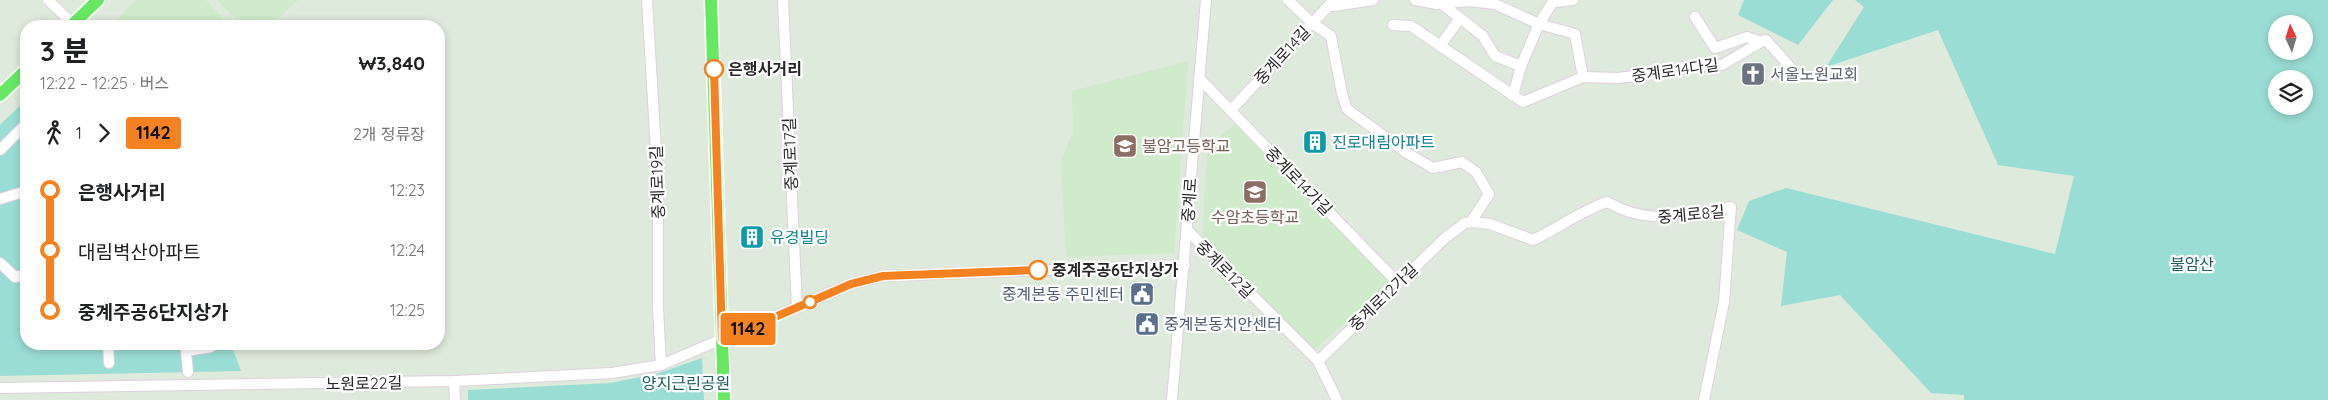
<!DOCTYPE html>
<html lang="ko">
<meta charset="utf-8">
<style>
body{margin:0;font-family:Quicksand,"Noto Sans KR",sans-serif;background:#f6f6f6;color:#202124;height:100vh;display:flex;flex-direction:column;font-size:19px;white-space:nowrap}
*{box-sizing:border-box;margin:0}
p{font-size:16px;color:#757577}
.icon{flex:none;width:28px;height:28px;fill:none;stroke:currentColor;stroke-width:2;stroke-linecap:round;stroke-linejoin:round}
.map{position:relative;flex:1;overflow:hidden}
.sheet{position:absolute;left:20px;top:20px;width:425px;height:330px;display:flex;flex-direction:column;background:#fff;border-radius:20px;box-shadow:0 2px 8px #0003}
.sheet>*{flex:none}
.badge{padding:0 10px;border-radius:4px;font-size:18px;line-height:32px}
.needle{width:32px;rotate:356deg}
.tools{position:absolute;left:2268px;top:15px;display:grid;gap:10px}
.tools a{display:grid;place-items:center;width:45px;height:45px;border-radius:50%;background:#fff;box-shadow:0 2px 8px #0003;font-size:25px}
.map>.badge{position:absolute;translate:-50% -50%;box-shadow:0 0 0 2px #fff}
.legs{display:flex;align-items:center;gap:8px;height:55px;padding:0 20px;font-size:16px}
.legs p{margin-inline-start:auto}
.head{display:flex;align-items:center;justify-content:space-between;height:85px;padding:0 20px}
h1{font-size:28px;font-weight:800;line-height:38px}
ul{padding:0 20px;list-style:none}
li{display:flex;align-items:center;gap:18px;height:60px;font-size:19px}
li i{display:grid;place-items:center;width:8px;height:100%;margin:0 6px;background:currentColor}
li i::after{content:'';width:12px;height:12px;margin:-6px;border:4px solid;border-radius:50%;background:#fff}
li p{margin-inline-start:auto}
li:first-child i{background:linear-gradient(#0000 50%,currentColor 0)}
li:last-child i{background:linear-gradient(currentColor 50%,#0000 0)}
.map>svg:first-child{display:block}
</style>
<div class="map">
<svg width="2328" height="400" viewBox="0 0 2328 400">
<rect width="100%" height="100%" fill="#deeadb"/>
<g fill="#cfebcb">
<polygon points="136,0 206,0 230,26 111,26"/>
<polygon points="218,0 298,0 270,26 242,26"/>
<polygon points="1188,61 1174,253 1066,257 1061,160 1073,132 1072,91"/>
<polygon points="1239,121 1392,282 1314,350 1276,316 1202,237 1208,146"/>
</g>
<g fill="#9addd4" fill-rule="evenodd">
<polygon points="1744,0 1833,0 1798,45 1738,15"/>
<path d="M1855 0H2328V400H1964V395L1931 393 1840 295 1781 306 1787 252 1737 230 1749 201 1786 188 2055 254 2074 176 1998 165 1938 30 1826 67 1864 7ZM2276 24H2304V51H2276ZM2276 79H2304V106H2276Z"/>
<polygon points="26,100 26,344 231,344 241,371 0,376 0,125"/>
<polygon points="702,358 704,400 468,400 468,390 610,383 656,374"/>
</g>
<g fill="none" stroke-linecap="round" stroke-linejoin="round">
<defs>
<g id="minor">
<polyline points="48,0 73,24"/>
<polyline points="647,0 658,185 658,307 661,365"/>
<polyline points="783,0 797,308"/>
<polyline points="1288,0 1312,23 1331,36 1342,94 1347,109 1407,153 1433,168 1462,162 1476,172 1489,194 1471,222"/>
<polyline points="1415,0 1437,4 1469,1 1495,4 1539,24 1554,0"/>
<polyline points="1554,2 1573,0"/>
<polyline points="1442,4 1483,36 1495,56 1521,66"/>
<polyline points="1330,5 1334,6 1373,0"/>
<polyline points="1695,17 1715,48 1747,37 1761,42 1766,40 1792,69"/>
<polyline points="1393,25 1411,26 1523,102 1583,77 1617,78 1671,72 1682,67 1722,65 1761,42"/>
<polyline points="1440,46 1460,18"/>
<polyline points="1199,78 1398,283"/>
<polyline points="1513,96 1521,66 1539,24 1575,34 1583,77"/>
<polyline points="1231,110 1334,0"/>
<polyline points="0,150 26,124"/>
<polyline points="0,199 23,192 26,195"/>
<polyline points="1187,230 1318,361 1337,400"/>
<polyline points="0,263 15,277 26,275"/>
<polyline points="108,344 109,363"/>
<path d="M1318 361 1445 238 1465 223 1471 222 1490 224 1533 240C1558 228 1581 211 1607 202 1651 227 1684 214 1731 207L1724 302 1704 400"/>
<polyline points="188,372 186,351 211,347 210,344"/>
<polyline points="454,381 455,400"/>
<polyline points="0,388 454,381 612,373 661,365 851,284 883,276 1185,265"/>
<polyline points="1172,400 1206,0"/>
</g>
<g id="major">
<polyline points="711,0 724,400"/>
<polyline points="71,26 98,0"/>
<polyline points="0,95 26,70"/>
</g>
</defs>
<use href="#minor" stroke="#e0d0e0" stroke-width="12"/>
<use href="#major" stroke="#fff" stroke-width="15"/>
<use href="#minor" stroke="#fff" stroke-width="10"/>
<use href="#major" stroke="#68e763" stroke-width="12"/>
</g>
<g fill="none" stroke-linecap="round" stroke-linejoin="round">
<defs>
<polyline id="line-1" points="714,69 722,340 851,284 883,276 1038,270"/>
</defs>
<use href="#line-1" stroke="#fff" stroke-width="11"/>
<use href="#line-1" stroke="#f58220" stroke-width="8"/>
</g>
<defs>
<symbol id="church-square" viewBox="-11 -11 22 22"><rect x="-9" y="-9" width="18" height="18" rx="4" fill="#6b7280" stroke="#fff"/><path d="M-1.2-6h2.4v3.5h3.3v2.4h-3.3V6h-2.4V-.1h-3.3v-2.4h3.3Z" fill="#fff"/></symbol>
<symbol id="building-square" viewBox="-11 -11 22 22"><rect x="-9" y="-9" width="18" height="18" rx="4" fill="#0f9aa8" stroke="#fff"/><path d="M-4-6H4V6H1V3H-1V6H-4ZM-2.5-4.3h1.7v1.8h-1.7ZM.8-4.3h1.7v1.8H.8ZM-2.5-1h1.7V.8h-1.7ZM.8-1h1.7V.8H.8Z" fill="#fff"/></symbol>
<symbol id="school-square" viewBox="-11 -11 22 22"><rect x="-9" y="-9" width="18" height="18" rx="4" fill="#8d6e63" stroke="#fff"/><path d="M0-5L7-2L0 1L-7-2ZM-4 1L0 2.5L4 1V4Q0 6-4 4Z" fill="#fff"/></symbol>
<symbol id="civic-square" viewBox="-11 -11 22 22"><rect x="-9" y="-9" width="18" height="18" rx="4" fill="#5c6f8a" stroke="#fff"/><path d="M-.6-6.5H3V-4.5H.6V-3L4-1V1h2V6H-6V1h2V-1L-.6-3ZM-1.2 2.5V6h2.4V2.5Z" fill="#fff"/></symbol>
</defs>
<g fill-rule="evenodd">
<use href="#church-square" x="1739" y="60" width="28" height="28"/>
<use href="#building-square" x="1301" y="128" width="28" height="28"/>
<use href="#school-square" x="1111" y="132" width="28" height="28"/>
<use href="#school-square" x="1241" y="178" width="28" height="28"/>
<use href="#building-square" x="738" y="223" width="28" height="28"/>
<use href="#civic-square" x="1128" y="280" width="28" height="28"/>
<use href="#civic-square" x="1133" y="310" width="28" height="28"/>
</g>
<g fill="#fff" stroke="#f58220" stroke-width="2.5">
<circle cx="714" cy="69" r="9"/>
<circle cx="1038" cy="270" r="9"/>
<circle cx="810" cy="302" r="6"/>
</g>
<g text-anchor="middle" stroke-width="4.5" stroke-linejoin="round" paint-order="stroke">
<g font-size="16" fill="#282828" stroke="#fff">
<text transform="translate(1282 55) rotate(-47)" y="6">중계로14길</text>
<text transform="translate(1675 70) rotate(-8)" y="6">중계로14다길</text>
<text transform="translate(790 154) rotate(-92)" y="6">중계로17길</text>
<text transform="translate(1299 181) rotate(46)" y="6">중계로14가길</text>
<text transform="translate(657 182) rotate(-92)" y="6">중계로19길</text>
<text transform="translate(1189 200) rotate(-86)" y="6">중계로</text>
<text transform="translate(1691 214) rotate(-5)" y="6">중계로8길</text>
<text transform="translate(1225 269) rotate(45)" y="6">중계로12길</text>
<text transform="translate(1383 297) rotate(-44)" y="6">중계로12가길</text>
<text transform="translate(364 383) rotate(-1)" y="6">노원로22길</text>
</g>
<g font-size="16" font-weight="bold" fill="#282828" stroke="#fff" text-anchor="start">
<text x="728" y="75">은행사거리</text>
<text x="1052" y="276">중계주공6단지상가</text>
</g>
<g font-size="16" fill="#5b616d" stroke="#fff" text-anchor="start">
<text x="1770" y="80">서울노원교회</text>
</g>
<g font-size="16" fill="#0d838f" stroke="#fff" text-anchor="start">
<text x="1332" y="148">진로대림아파트</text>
<text x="770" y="243">유경빌딩</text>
</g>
<g font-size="16" fill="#785e54" stroke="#fff" text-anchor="start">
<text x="1142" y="152">불암고등학교</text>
<text x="1255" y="223" text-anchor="middle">수암초등학교</text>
</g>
<g font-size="16" fill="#1e605f" stroke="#fff">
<text x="2192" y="270">불암산</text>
<text x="686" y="389">양지근린공원</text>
</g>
<g font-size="16" fill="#4e5e75" stroke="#fff" text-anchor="end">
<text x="1124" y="300">중계본동 주민센터</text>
<text x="1164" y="330" text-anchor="start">중계본동치안센터</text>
</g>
</g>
</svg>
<div class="tools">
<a><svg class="needle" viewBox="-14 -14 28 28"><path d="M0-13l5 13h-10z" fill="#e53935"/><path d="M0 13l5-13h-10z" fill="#757577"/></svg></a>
<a><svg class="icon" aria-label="layers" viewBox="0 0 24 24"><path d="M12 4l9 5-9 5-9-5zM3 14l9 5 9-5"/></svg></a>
</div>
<b class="badge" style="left:748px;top:329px;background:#f58220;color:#111">1142</b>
<section class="sheet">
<div class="head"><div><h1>3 분</h1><p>12:22 – 12:25 · 버스</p></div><b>₩3,840</b></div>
<div class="legs"><svg class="icon" aria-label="walk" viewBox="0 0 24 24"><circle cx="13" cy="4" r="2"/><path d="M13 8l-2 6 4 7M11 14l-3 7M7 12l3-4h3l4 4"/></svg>1<svg class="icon" aria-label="forward" viewBox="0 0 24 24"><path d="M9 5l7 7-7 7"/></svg><b class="badge" style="background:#f58220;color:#111">1142</b><p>2개 정류장</p></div>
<ul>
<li><i style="color:#f58220"></i><b>은행사거리</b><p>12:23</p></li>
<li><i style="color:#f58220"></i><span>대림벽산아파트</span><p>12:24</p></li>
<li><i style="color:#f58220"></i><b>중계주공6단지상가</b><p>12:25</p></li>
</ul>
</section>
</div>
